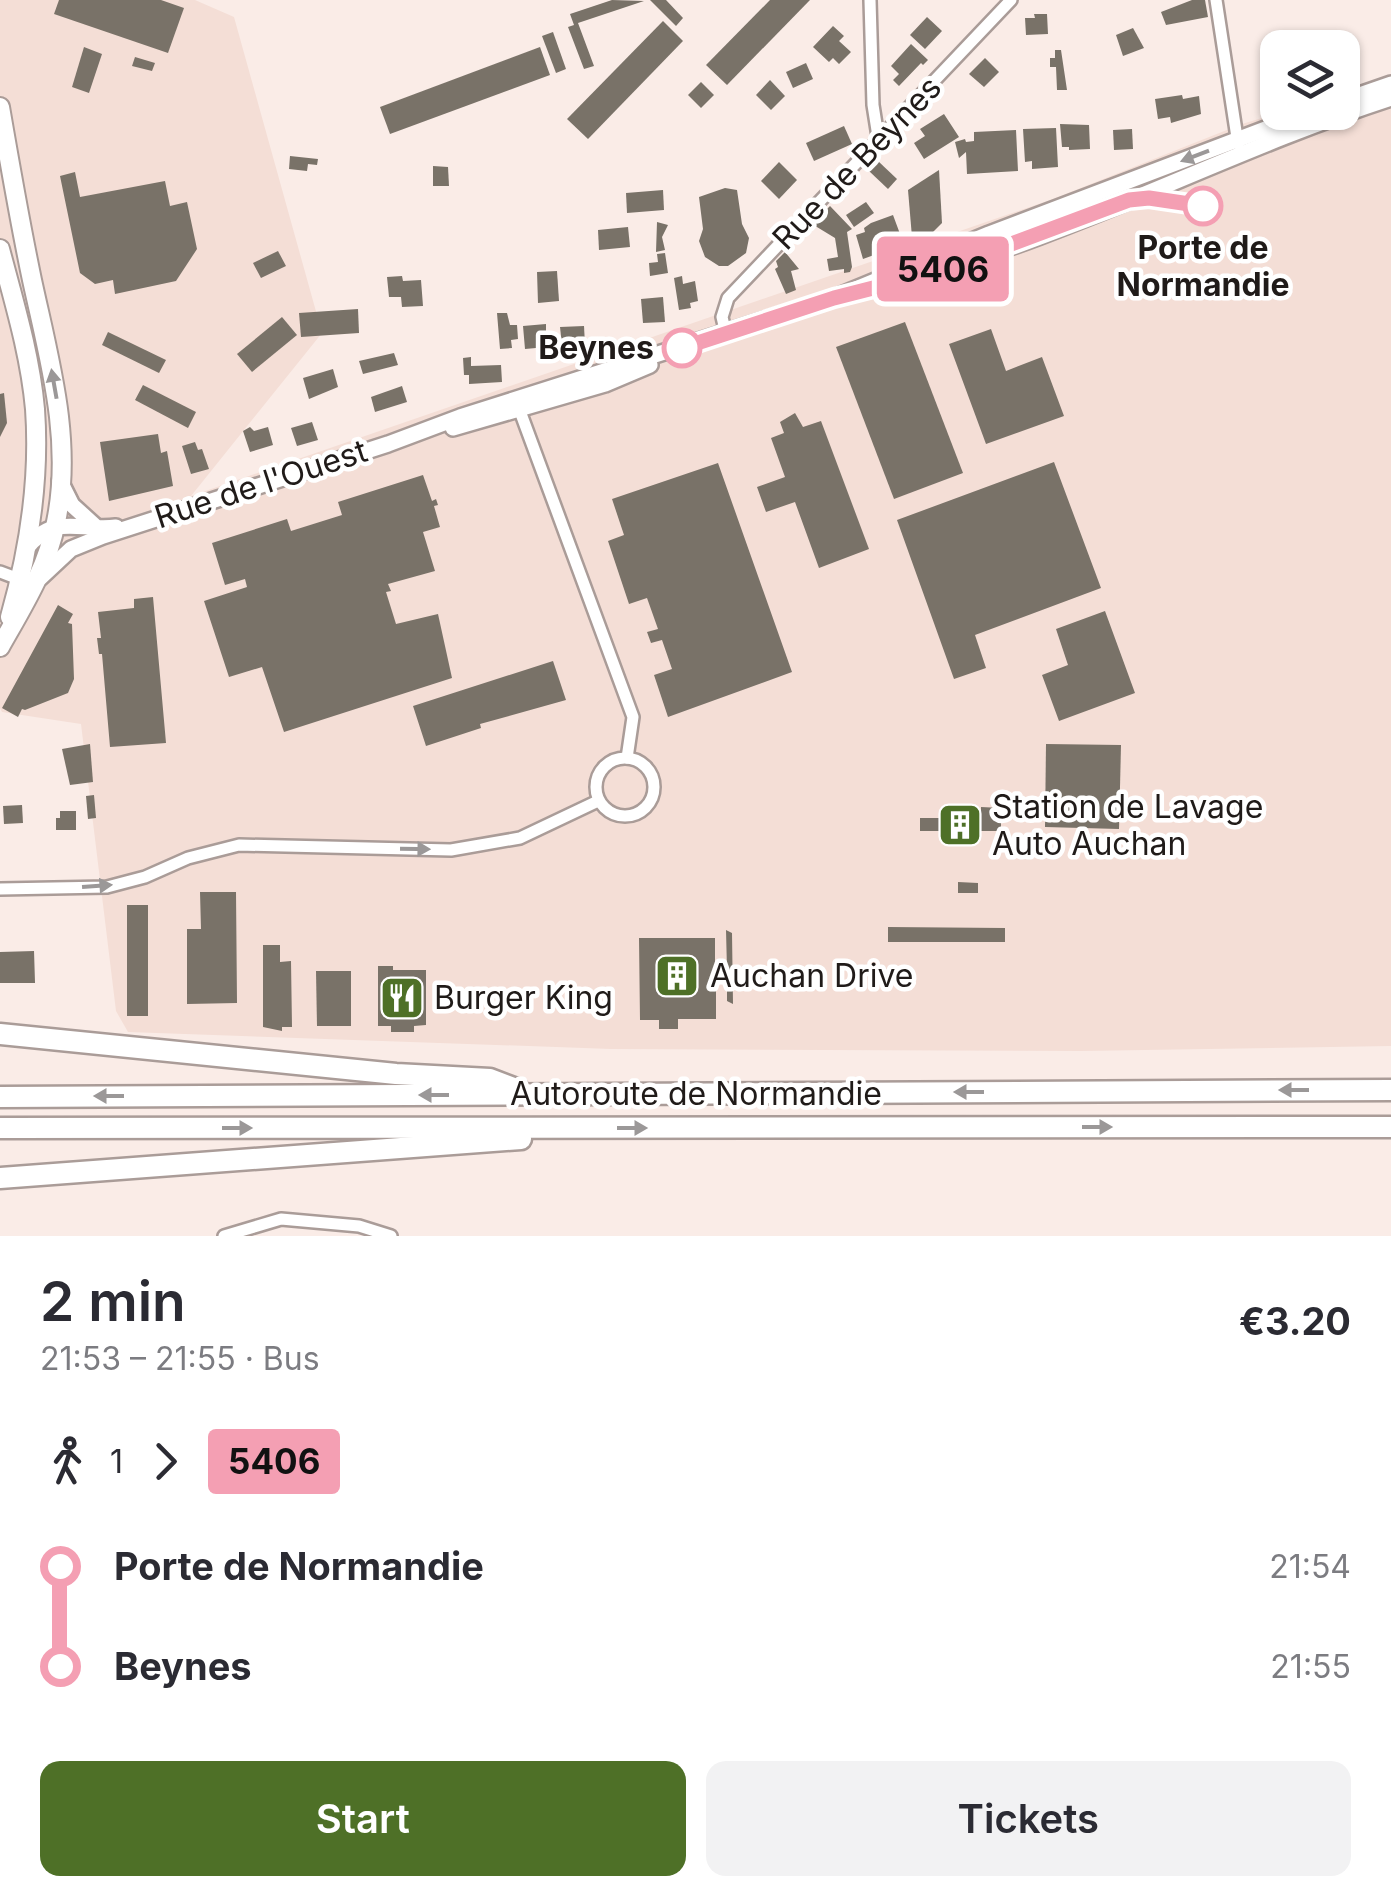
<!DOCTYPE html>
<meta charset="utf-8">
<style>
body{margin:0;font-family:Inter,sans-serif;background:#f2f2f3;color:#2b2b33;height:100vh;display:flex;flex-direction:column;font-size:38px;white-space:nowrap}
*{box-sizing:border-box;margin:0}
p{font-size:32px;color:#7c7c81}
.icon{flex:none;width:55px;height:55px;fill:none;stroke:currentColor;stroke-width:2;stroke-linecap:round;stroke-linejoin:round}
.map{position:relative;height:1236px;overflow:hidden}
.drawer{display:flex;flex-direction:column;background:#fff;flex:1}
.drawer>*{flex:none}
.badge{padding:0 20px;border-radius:8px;font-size:35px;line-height:65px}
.fabs{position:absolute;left:1260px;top:30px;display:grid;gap:20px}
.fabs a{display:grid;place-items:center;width:100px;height:100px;border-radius:20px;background:#fff;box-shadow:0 2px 8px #0004;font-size:50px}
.map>.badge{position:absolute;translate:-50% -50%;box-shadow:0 0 0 5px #fff}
.legs{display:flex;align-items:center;gap:15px;height:110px;padding:0 40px;font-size:32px}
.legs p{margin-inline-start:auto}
.head{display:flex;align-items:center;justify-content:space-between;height:170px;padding:0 40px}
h1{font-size:55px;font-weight:600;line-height:75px}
.primary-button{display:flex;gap:20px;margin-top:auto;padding:20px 40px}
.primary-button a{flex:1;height:115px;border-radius:20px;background:#4e7027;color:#fff;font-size:40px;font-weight:600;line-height:115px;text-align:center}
.primary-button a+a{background:#f2f2f3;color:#2b2b33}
ul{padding:0 40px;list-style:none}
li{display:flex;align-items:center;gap:35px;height:100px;font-size:38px}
li i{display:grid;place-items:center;width:15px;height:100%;margin:0 12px;background:currentColor}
li i::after{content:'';width:25px;height:25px;margin:-12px;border:8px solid;border-radius:50%;background:#fff}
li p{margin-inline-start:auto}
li:first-child i{background:linear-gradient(#0000 50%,currentColor 0)}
li:last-child i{background:linear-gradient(currentColor 50%,#0000 0)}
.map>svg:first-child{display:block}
</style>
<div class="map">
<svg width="1391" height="1236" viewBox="0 0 1391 1236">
<rect width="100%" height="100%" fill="#faece7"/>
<polygon fill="#f4ded6" points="0,0 195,0 234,17 322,333 191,496 1053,199 1242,124 1279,113 1342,112 1343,92 1391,77 1391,1046 1081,1051 611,1049 128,1032 116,1011 81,724 2,712 0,708"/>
<g fill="#797268">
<polygon points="59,0 161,0 184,8 168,53 54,14"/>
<polygon points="612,0 644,1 578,23 594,66 584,69 568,27 574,25 570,14"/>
<polygon points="650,0 666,0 683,18 676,26"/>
<polygon points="770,0 810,0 727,85 706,65"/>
<polygon points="1192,0 1205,0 1208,17 1166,25 1161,12"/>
<polygon points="1034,14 1047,14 1048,34 1026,35 1025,18 1035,18"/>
<polygon points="927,17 942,31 925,49 910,35"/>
<polygon points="663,21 683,41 588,139 567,119"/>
<polygon points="833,26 844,36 839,41 851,52 839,64 833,58 829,62 813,47"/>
<polygon points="1133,28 1144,48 1123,56 1116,35"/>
<polygon points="553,32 566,69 556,73 542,36"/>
<polygon points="911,44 928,60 923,65 921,63 899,86 893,80 899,74 891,66"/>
<polygon points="84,47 102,54 89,93 72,87"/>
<polygon points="540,47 550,75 390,134 380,107"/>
<polygon points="1055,50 1061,50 1067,90 1057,90 1056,67 1050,67 1050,58 1055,58"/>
<polygon points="135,57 155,63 152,71 132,66"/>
<polygon points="985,58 999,72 984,87 969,74"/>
<polygon points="806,63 813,79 793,88 786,72"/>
<polygon points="770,80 785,96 771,110 756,95"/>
<polygon points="701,82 714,95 701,108 688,95"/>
<polygon points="1182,95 1183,99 1199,96 1201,114 1171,123 1170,117 1158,119 1155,99"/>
<polygon points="944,114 959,137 924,159 914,143 925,136 920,129"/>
<polygon points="1060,124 1089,125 1090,149 1069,150 1069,147 1062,147"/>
<polygon points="844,126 852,144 814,161 806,143"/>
<polygon points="1056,128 1058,167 1032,169 1032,161 1025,162 1023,129"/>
<polygon points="1132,129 1133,149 1114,150 1113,130"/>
<polygon points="1016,130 1018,171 967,174 966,152 959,158 955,142 965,139 966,142 974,141 974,132"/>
<polygon points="290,156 318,159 317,165 308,164 307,171 289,169"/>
<polygon points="878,161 897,179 888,189 869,171"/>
<polygon points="779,162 797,180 779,199 761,181"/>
<polygon points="433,166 448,167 449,186 433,186"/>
<polygon points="939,170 942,223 933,232 912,237 908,190"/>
<polygon points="75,172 80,197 165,181 170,206 187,202 197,249 176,281 115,294 113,280 95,284 80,273 60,176"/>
<polygon points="725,188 737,190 742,224 749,238 746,253 728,266 719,266 705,257 699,241 703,229 699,197"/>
<polygon points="663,190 664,210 627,213 626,193"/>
<polygon points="866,202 874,213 854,227 846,215"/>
<polygon points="830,206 852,229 847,232 852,267 850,272 844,273 844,269 829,271 827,259 838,257 835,238 812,224"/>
<polygon points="893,215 903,242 873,251 874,255 863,259 856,235 865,232 864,228 871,223"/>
<polygon points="657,222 668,225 662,237 665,250 656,252"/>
<polygon points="628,227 630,247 599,250 598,230"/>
<polygon points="278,251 286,266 261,278 253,263"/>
<polygon points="785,252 799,269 791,271 796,290 786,294 775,269 778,267 776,261"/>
<polygon points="665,253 668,273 650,276 649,263 658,262 657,254"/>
<polygon points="557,271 559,301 538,303 537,272"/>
<polygon points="402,276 403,281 421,280 423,306 402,307 401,297 389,297 387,277"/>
<polygon points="682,276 683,284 695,281 698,301 690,303 691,308 679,310 674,278"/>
<polygon points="663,297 665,322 643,323 641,299"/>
<polygon points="358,309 359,333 301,337 299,313"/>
<polygon points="497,313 507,313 510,325 517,325 518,339 511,340 512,348 500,349"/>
<polygon points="282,317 297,335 252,372 237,354"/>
<polygon points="905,322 963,473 894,499 836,347"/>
<polygon points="546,324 546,337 552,337 553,350 547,350 547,347 525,349 523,326"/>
<polygon points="584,326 585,345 562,345 560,327"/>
<polygon points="991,329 1006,371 1042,357 1064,416 986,444 949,344"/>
<polygon points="108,332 166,360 159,373 102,345"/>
<polygon points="394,353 398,365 363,374 359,361"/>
<polygon points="471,357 471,366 501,365 502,382 469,384 469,375 464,375 463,358"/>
<polygon points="333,369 338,387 309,399 303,378"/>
<polygon points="143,385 196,412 188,428 135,400"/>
<polygon points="402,386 407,402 375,412 371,397"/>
<polygon points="4,393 7,423 0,437 0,394"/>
<polygon points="795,413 803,427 821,421 869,549 819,568 795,502 766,512 757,487 785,477 771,438 784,433 780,422"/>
<polygon points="312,422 318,440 297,446 291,428"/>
<polygon points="250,427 254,431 268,427 273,445 250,452 243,431"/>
<polygon points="158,434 161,453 167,451 173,486 109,501 100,442"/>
<polygon points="195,442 198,450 202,449 209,469 191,474 182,446"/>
<polygon points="1054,462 1101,588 975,635 986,668 954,679 897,520"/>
<polygon points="718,463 792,672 668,717 654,675 672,669 662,640 651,643 647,632 658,629 647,598 629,604 608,541 624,535 612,499"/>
<polygon points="423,475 432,501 436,499 438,505 434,506 440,527 423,532 435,571 388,584 391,591 386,592 396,624 438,614 452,678 284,732 262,667 229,677 204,601 247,587 245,579 225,585 212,543 287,519 291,531 342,515 338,502"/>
<polygon points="153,597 166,743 110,747 102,654 99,654 97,638 101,638 98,612 134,608 134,599"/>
<polygon points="58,605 73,614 68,623 72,624 74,679 68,693 25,710 22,709 18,717 2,708"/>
<polygon points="1105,611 1135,693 1059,721 1042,675 1068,665 1056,629"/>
<polygon points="553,661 566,700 480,724 481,728 426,746 413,706"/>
<polygon points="90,744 93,782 70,785 62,749"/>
<polygon points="1046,744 1121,745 1119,829 1045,827"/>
<polygon points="94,795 96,818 88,819 86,796"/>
<polygon points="22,805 23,823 4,824 3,806"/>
<polygon points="981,807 1001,808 1001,831 920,831 920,818 943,818 944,809 957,809 956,818 981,818"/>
<polygon points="60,811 76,811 76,830 56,830 56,818 60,818"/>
<polygon points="958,882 978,883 978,893 958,893"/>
<polygon points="200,892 236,892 237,1003 187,1004 187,929 201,929"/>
<rect x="127" y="905" width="21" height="111"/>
<polygon points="888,927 1005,928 1005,942 888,942"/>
<polygon points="726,930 732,933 733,1004 727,1001 727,981 716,981 716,1019 678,1019 678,1029 659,1029 659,1020 640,1020 639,938 715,938 715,971 727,970"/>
<polygon points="263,945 280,945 280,962 291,961 292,1027 282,1027 282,1031 263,1027"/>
<polygon points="34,951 35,983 0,983 0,952"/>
<polygon points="378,966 393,966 393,970 426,970 426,1025 414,1026 414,1032 391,1032 391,1026 378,1026"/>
<polygon points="316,971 351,971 351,1026 317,1026"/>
</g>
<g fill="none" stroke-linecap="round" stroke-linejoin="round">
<defs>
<g id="minor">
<polyline points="870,0 873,105 879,143"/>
<polyline points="1216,0 1238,144"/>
<polyline points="726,334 722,317 728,298 1011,0"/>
<polyline points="517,403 633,717 627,758"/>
<polyline points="0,572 24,581"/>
<circle cx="625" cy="787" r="29"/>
<polyline points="0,889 107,887 145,877 188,858 239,845 451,850 520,838 598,801"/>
<polyline points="224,1236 281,1219 359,1226 391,1236"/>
</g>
<g id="secondary">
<polyline points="1342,101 1391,84"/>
<path d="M896 282C1067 239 1224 152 1391 98"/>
<polyline points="453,428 605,384 650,365"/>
<polyline points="60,481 72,505 94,525"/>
<path d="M26 549C54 512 80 532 116 527"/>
<polyline points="40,578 71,549 103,536 388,444 460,417 834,298 989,234 1310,112"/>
</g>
<g id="primary">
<path d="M0 107C10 165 20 223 32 280 49 359 73 440 56 522 47 569 23 606 0 647"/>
<path d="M0 249C14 302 30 354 35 409 40 479 29 550 10 617"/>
</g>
<g id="motorway">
<polyline points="0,1034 396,1074 490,1079 519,1090"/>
<polyline points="0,1097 1391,1090"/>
<polyline points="0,1128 1391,1127"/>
<polyline points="0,1178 521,1139"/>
</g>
</defs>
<use href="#minor" stroke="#aa9c98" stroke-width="16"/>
<use href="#secondary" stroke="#aa9c98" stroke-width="20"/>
<use href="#primary" stroke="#aa9c98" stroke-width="22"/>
<use href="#motorway" stroke="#aa9c98" stroke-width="25"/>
<use href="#minor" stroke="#fff" stroke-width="11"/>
<use href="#secondary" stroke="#fff" stroke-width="15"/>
<use href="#primary" stroke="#fff" stroke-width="18"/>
<use href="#motorway" stroke="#fff" stroke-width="20"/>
</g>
<defs><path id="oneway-solid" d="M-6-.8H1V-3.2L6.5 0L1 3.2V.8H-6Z" transform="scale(2.5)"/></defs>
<g fill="#9b9898">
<use href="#oneway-solid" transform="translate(1195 156) rotate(159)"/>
<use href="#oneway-solid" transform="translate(54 384) rotate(-100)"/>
<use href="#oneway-solid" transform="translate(415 849) rotate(1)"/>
<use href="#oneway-solid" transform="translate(97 886) rotate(-4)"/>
<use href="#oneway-solid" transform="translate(1294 1090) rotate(180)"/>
<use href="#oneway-solid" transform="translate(969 1092) rotate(180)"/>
<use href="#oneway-solid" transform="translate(434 1095) rotate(180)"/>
<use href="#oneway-solid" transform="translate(109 1096) rotate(180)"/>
<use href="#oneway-solid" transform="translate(1097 1127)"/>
<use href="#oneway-solid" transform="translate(237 1128)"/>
<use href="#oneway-solid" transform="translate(632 1128)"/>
</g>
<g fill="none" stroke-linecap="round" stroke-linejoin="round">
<defs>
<polyline id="line-1" points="682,348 834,298 936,272 1129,200 1149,198 1203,206"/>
</defs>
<use href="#line-1" stroke="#fff" stroke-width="22"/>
<use href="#line-1" stroke="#f49fb3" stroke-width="15"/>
</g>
<defs>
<symbol id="building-square" viewBox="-11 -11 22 22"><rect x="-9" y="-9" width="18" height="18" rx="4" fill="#4e7027" stroke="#fff"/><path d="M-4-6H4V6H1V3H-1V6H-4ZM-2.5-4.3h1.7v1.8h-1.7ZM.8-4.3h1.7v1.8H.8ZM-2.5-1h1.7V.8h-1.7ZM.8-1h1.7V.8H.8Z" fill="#fff"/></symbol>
<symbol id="restaurant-square" viewBox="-11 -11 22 22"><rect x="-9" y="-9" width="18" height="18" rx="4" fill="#4e7027" stroke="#fff"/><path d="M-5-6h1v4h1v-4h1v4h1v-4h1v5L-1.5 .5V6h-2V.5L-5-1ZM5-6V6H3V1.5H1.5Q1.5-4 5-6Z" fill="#fff"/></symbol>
</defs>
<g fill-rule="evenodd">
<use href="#building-square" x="935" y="800" width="50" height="50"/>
<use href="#building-square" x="652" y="951" width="50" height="50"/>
<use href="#restaurant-square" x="377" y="973" width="50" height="50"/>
</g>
<g fill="#fff" stroke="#f49fb3" stroke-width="5">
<circle cx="1203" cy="206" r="18"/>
<circle cx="682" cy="348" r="18"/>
</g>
<g text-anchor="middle" stroke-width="9" stroke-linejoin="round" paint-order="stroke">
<g font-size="32" fill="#201b19" stroke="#fff">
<text transform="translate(857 163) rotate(-46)" y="11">Rue de Beynes</text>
<text transform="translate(261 484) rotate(-18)" y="11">Rue de l'Ouest</text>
<text x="696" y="1105">Autoroute de Normandie</text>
</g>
<g font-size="32" font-weight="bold" fill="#201b19" stroke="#fff">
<text x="1203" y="259">Porte de<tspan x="1203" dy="37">Normandie</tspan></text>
<text x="654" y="359" text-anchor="end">Beynes</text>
</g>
<g font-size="32" fill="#201b19" stroke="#fff" text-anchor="start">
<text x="992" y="818">Station de Lavage<tspan x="992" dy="37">Auto Auchan</tspan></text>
<text x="710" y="987">Auchan Drive</text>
<text x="434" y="1009">Burger King</text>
</g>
</g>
</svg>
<div class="fabs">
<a><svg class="icon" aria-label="layers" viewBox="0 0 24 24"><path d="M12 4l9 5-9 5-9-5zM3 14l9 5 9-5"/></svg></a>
</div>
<b class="badge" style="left:943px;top:269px;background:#f49fb3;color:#111">5406</b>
</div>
<section class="drawer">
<div class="head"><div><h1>2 min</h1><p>21:53 – 21:55 · Bus</p></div><b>€3.20</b></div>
<div class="legs"><svg class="icon" aria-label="walk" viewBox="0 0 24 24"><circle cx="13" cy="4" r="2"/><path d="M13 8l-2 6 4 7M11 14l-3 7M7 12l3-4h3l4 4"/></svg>1<svg class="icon" aria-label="forward" viewBox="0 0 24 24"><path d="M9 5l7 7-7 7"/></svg><b class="badge" style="background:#f49fb3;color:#111">5406</b></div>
<ul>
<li><i style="color:#f49fb3"></i><b>Porte de Normandie</b><p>21:54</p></li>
<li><i style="color:#f49fb3"></i><b>Beynes</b><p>21:55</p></li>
</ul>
<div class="primary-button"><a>Start</a><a>Tickets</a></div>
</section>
